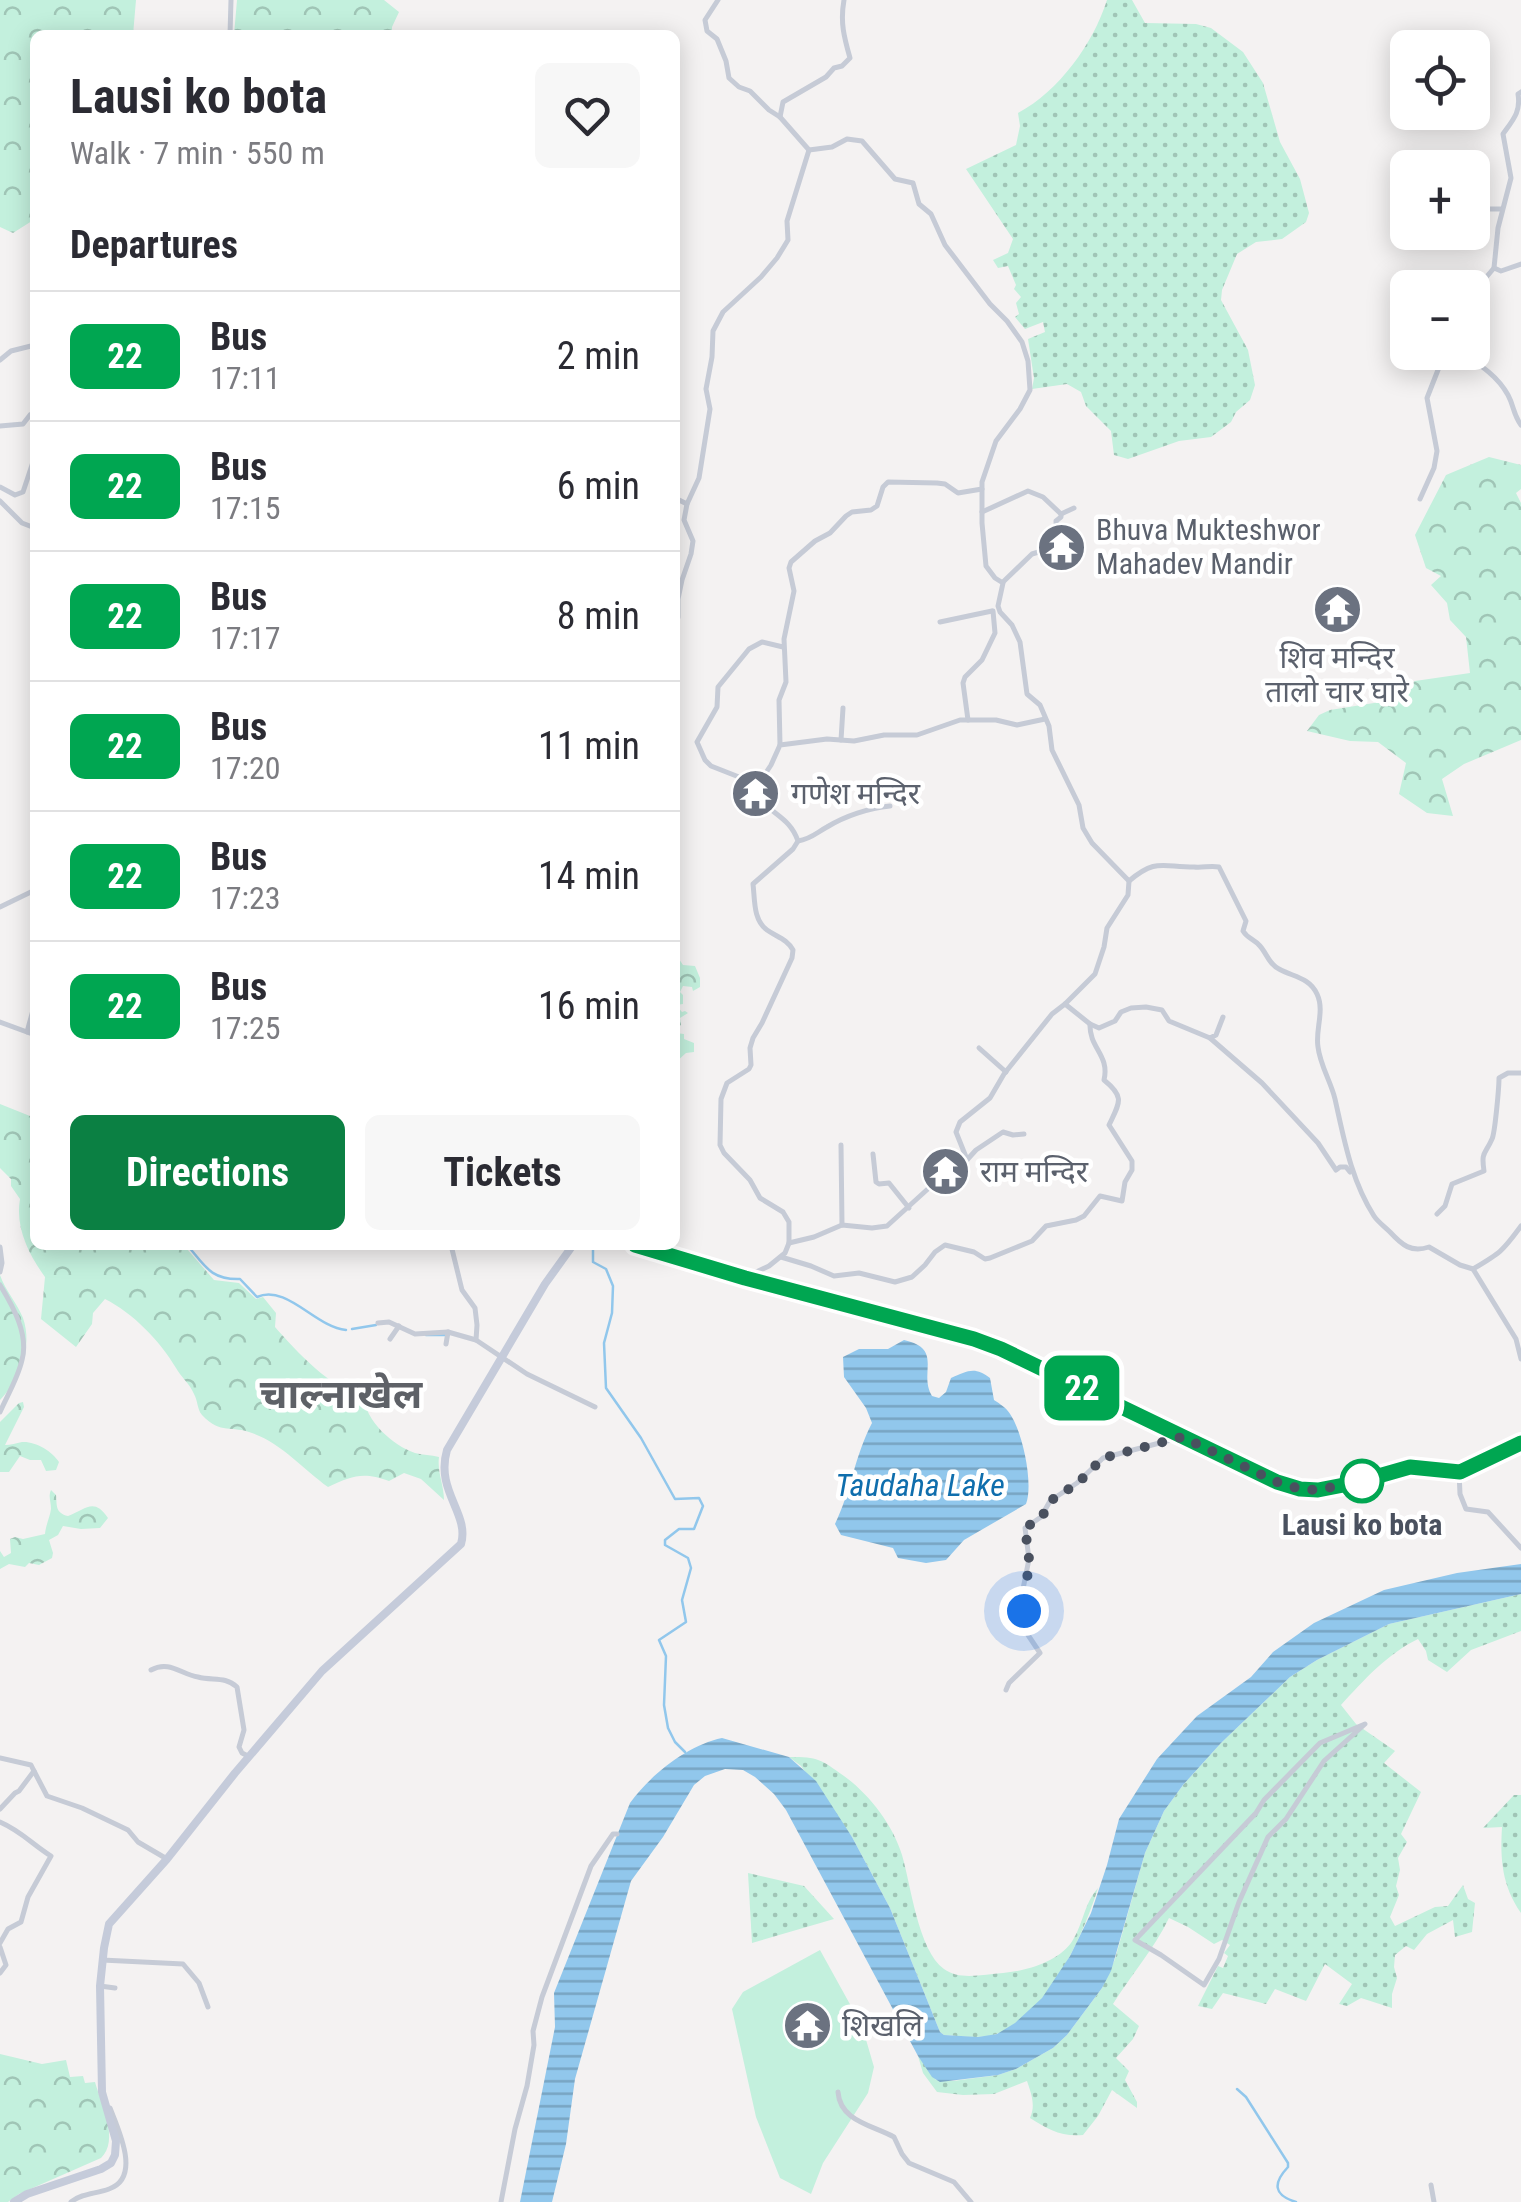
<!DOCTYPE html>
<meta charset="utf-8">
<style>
body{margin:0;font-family:"Roboto Condensed","Noto Sans Devanagari",sans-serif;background:#f7f7f7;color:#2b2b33;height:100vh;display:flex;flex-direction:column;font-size:38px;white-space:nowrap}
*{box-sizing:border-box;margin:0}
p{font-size:32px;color:#7c7c81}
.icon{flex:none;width:55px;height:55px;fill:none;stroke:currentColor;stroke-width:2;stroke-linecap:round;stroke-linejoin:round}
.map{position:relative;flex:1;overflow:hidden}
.details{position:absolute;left:30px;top:30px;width:650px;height:1220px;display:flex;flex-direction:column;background:#fff;border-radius:15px;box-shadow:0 5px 25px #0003}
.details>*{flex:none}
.badge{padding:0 20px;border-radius:15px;font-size:35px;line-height:65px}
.fabs{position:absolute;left:1390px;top:30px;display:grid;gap:20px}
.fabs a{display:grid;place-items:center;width:100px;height:100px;border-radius:15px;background:#fff;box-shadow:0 5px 25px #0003;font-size:50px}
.you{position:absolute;width:50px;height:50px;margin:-25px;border:8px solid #fff;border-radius:50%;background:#1a73e8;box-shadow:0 0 0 15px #1a73e833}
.map>.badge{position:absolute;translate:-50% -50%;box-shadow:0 0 0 5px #fff}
h2{padding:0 40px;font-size:38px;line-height:90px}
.round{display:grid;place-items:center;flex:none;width:105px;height:105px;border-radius:15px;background:#f7f7f7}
.summary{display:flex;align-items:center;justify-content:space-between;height:170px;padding:0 40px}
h1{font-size:48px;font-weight:700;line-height:75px}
.cta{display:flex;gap:20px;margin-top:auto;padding:20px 40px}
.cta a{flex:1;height:115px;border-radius:15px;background:#0b8043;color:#fff;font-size:40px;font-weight:700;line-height:115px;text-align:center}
.cta a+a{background:#f7f7f7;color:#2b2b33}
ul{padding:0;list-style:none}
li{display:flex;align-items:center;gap:30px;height:130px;padding:0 40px;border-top:2px solid #e1e1e2}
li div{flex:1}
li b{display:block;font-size:38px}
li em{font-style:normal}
li .badge{min-width:110px;font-weight:700;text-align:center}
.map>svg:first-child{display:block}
</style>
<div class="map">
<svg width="1521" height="2202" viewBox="0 0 1521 2202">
<defs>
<pattern id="grass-dots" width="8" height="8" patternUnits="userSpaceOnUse" patternTransform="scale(2.5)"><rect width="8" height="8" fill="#c3f0dd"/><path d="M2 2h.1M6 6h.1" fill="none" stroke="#a0c5b6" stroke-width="1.8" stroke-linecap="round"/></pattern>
<pattern id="forest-crowns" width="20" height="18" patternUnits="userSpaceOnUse" patternTransform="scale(2.5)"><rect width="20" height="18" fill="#c3f0dd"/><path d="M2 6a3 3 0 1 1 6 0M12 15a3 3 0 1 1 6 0" fill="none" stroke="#a0c5b6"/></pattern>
<pattern id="water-rules" width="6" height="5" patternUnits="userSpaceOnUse" patternTransform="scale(2.5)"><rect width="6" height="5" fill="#91c7ec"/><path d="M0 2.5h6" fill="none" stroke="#78a4c2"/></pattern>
</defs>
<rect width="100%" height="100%" fill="#f4f2f2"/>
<g fill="url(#grass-dots)">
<path d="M1107 0H1132L1145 23 1196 24 1211 28 1243 52 1263 83 1280 142 1300 179 1309 213 1306 222 1282 239 1256 242 1237 254 1222 290 1221 300 1248 350 1255 385 1250 400 1236 412 1231 422 1211 437 1179 441 1128 459 1114 455 1111 431 1086 406 1081 392 1067 384 1032 389 1034 378 1028 339 1045 332 1043 322 1025 329 1015 317 1019 314 1016 303 1021 297 1014 289 1016 285 1008 266 998 268 993 260 1008 253 1013 239 966 169 1016 145 1020 126 1018 113C1059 91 1093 44 1107 0Z"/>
<path d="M1521 1594V1631L1471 1650 1447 1672 1428 1660 1426 1651 1418 1639C1387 1654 1364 1680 1341 1705L1356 1724 1395 1751 1384 1763 1421 1792 1401 1834 1407 1842 1398 1858 1400 1870 1396 1886 1399 1895 1390 1917 1395 1926 1435 1907 1448 1906 1463 1885 1468 1899 1475 1903 1472 1932 1455 1937 1453 1920 1427 1934 1414 1950 1406 1946 1395 1955 1394 1967 1397 1978 1392 1994V2008L1361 1998 1347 2006 1339 2004 1352 1984 1325 1964 1306 2001 1275 1989 1266 2004 1223 1993 1212 2009 1198 2006 1218 1966 1223 1968 1228 1956 1224 1953 1230 1945 1222 1940 1214 1944 1188 1927 1169 1918C1154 1949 1131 1975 1113 2004L1139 2026 1133 2039 1116 2058 1129 2071 1125 2080 1137 2102V2108L1112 2090 1098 2116 1083 2135C1061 2137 1047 2129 1030 2118 1036 2105 1031 2093 1027 2081L994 2094 963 2095 937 2092 923 2073 918 2056 936 2080 953 2081 998 2075 1016 2069 1053 2048 1067 2035 1102 1988 1115 1959 1145 1853 1164 1811 1183 1785 1221 1743 1290 1677 1317 1660 1389 1624Z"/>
<path d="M789 1757C819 1757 820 1759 844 1776 869 1794 893 1825 902 1855 911 1885 918 1950 944 1969 960 1981 984 1974 1003 1973 1026 1971 1057 1962 1071 1943 1083 1926 1084 1903 1098 1888 1083 1936 1049 2012 999 2033 982 2040 962 2036 944 2035L940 2032 890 1908 852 1837 801 1766Z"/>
<path d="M1514 1795H1521V1913C1502 1886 1500 1859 1502 1827L1483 1828Z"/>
<polygon points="748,1873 804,1886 834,1919 752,1943"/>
</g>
<g fill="url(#forest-crowns)">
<polygon points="0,0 136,0 133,35 35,35 35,219 13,233 0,227"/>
<polygon points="237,0 384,0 399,12 392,27 392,35 234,35"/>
<polygon points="1489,457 1521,465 1521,489 1516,493 1521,503 1521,740 1464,764 1442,779 1453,816 1427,813 1399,794 1406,763 1378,742 1350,741 1307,731 1319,715 1330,710 1374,703 1415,681 1470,673 1466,637 1450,620 1447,603 1431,585 1441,576 1426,568 1415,535 1446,475"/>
<polygon points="675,953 683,965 695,966 700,978 700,987 693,991 692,987 683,986 680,992 683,995 683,1004 676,1005 682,1012 685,1011 688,1013 680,1018 681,1025 676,1028 676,1033 684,1034 684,1039 694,1043 694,1052 686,1053 675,1063"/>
<path d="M0 1104 35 1118V1132L32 1135 35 1137V1245H173L176 1249H187L214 1280 239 1283 256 1299 263 1297 276 1313 275 1327C296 1351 332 1390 363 1396 366 1421 392 1445 415 1453 423 1455 431 1455 439 1457 437 1472 444 1485 444 1500L421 1479 404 1473 389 1481C364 1472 353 1475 328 1487 303 1469 281 1443 252 1433 232 1425 221 1435 202 1415 197 1409 198 1401 194 1394 190 1384 181 1377 176 1368 160 1341 133 1313 105 1299L93 1313 92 1324 76 1347 41 1319 45 1277C29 1255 15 1228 20 1199L11 1186V1179L0 1168Z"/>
<path d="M0 1275C5 1290 17 1303 23 1318 33 1347 20 1379 0 1400Z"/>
<path d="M23 1402 24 1407 5 1445C11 1445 16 1443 22 1442 35 1441 52 1451 59 1462L56 1470 46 1471 41 1460H30L20 1456 9 1472H0V1422L19 1403Z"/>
<path d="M51 1490 56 1495C57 1505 55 1513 68 1516 86 1509 94 1497 108 1518L100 1528 81 1529 63 1526 58 1535 49 1540 53 1553 52 1558 39 1565 29 1563 25 1567 9 1564 0 1569V1551L4 1557 11 1553 10 1539 15 1537 23 1539 45 1534C46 1524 50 1517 51 1509 51 1501 48 1497 51 1490Z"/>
<path d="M0 2054 42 2064 66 2060 70 2077 83 2076 85 2083 95 2082C101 2104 120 2140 101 2158L19 2194 8 2202H0Z"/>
</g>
<polygon fill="#c3f0dd" points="820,1950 862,2026 874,2067 868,2093 823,2163 811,2194 780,2178 756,2117 732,2009 743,1992"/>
<g fill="url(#water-rules)">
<path d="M904 1340C944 1349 918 1373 932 1396L939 1398 946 1392 951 1378C967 1371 975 1366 990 1378L994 1400C996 1401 1006 1408 1007 1410 1022 1426 1034 1484 1026 1504L964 1540 946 1560 926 1563 898 1558 893 1548 841 1535 835 1524C851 1491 855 1455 872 1423L866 1408 844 1377 843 1357 859 1349H888Z"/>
<path d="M1521 1564V1594L1389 1624 1317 1660 1290 1677 1221 1743 1183 1785 1164 1811 1145 1853 1111 1971 1102 1988 1067 2035 1053 2048 1016 2069 998 2075 940 2082 932 2077 918 2056 786 1810 774 1794 755 1777 743 1770 725 1769 705 1776 694 1785 663 1837 631 1881 575 2079 566 2144 552 2202H520L555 2027 554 1993 630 1803C650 1775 688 1745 722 1738L789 1757 816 1781 852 1837 890 1908 940 2032 944 2035 978 2037 997 2034 1015 2023 1042 1998 1070 1956 1091 1913 1107 1865 1119 1819 1157 1759 1197 1716 1251 1677 1273 1652 1314 1623 1384 1590 1457 1573Z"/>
</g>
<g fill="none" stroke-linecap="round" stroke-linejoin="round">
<g stroke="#91c7ec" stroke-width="2.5">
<path d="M177 1245 188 1246C205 1266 211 1280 240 1279L257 1297C287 1284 315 1327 346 1330"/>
<polyline points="593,1245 593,1262 606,1269 613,1286 612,1313 604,1343 606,1388 641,1438 675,1499 699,1498 703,1506 694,1529 679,1529 665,1540 665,1545 688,1558 691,1568 682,1600 686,1622 659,1640 666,1656 664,1705 668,1728 675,1742 685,1752"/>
<polyline points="352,1329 376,1325"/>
<polyline points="426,1335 445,1335"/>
<path d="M1237 2089 1246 2097 1288 2163V2167C1273 2183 1273 2195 1296 2202"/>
</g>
<g stroke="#c6cbd6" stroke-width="5">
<polyline points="718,0 705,20 707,31 717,39 726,61 729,78 739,87 750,91 769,110 780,117 809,150 832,147 847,139 862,141 895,179 913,183 919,204 931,214 945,245 990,304 1007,321 1022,342 1028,361 1030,390 1020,409 996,441 982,482 982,523 986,566 995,578 1003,583 998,606 1000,612 1012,625 1020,642 1027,694 1040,705 1049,726 1052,750 1079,805 1083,828 1092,843 1129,881 1128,895 1107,928 1104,947 1095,974 1065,1004 1052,1014 1004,1074 990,1098 960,1122 956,1132 966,1157 965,1164 930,1187 887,1226 872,1228 842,1225 814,1237 789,1243"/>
<polyline points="230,35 231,0"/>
<path d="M780 117 783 102 826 77 834 68 842 66 850 58C844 37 840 22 844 0"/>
<polyline points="1472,199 1476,199 1479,209 1502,209"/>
<polyline points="1494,268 1501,271 1521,264"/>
<path d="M1472 294 1494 268 1498 228 1511 178 1503 134C1513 120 1521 112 1518 94L1521 92"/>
<path d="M1460 352C1480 365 1497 375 1508 395 1514 406 1513 414 1521 425"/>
<polyline points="0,360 11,351 35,345"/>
<polyline points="0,426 23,424 30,415 35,412"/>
<polyline points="0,487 15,495 23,492 33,462 35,438"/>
<polyline points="675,498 687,504"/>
<polyline points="1420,499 1434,468 1437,451 1427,398 1445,352"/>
<polyline points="0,501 22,523 35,528"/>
<polyline points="982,512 1028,491 1043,497 1061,514 1074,508"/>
<polyline points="1003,582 1032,554 1055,547 1057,544 1056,521 1061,517 1061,514"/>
<polyline points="940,622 992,611"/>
<polyline points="675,628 678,617 678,599 682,580 691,554 693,541 684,520 687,504 699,478 710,409 706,389 712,357 713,331 723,312 761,277 777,258 788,240 787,221 809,150"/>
<polyline points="968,720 963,683 965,677 982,660 995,633 993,611"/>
<polyline points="841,740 843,708"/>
<polyline points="780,745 779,700 786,682 784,639 794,591 789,568 791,562 815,541 830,533 846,516 852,512 871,510 877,506 883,487 888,482 937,483 945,484 958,493 982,489"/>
<polyline points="754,791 739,777 711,766 705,760 697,742 717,707 718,687 749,649 762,642 783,647"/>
<path d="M798 841C811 839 816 833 827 827 845 816 869 808 890 806"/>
<path d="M1129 881C1156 858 1162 867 1194 867 1204 868 1210 865 1219 867L1246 921 1243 931C1248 939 1254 939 1260 946 1267 954 1269 964 1279 969 1293 977 1309 977 1317 994 1325 1011 1315 1030 1318 1047 1320 1065 1331 1082 1335 1099 1344 1139 1351 1180 1374 1216 1378 1222 1384 1226 1390 1232 1402 1245 1411 1253 1429 1247L1460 1265 1473 1269 1516 1339 1521 1359"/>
<polyline points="0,907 35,890"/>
<polyline points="35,1003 27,1032 35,1035"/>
<polyline points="0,1022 27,1032"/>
<polyline points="1090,1024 1099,1028 1115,1021 1121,1012 1131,1008 1146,1007 1162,1010 1169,1021 1210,1038 1216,1035 1223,1017"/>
<polyline points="1210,1038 1262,1083 1318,1143 1336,1170 1340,1167 1346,1167 1350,1172"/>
<polyline points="979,1048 1006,1072"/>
<polyline points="841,1145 842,1225"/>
<polyline points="873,1154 876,1182 879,1184 889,1183 909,1208"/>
<polyline points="966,1161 976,1150 1003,1132 1013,1135 1024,1134"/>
<path d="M1437 1214 1445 1206 1452 1184 1484 1171C1481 1151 1485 1155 1492 1139 1495 1133 1499 1087 1499 1078L1508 1073H1521"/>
<polyline points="451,1245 462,1290 475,1308 477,1325 476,1340 527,1374 595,1407"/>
<polyline points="0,1247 2,1263 0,1272"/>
<path d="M781 1257 811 1266 834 1276 859 1273 895 1282 912 1277 925 1265 935 1252 945 1245 974 1252 985 1259 990 1258 1032 1241 1046 1226 1076 1220 1084 1216 1100 1196 1122 1201 1125 1182 1132 1170V1161L1109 1125C1120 1102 1125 1097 1104 1080 1110 1055 1089 1048 1090 1024L1065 1004"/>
<path d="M1473 1269C1500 1253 1502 1252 1521 1226"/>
<path d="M748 1276 769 1266 785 1253 789 1243V1222L783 1212 760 1198 750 1180 724 1153 720 1145 721 1099 727 1083 749 1069 751 1065 750 1048 753 1038 762 1023 792 958 793 950C787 939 777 937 767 930 753 920 755 900 753 884L793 849 798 841C789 815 769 815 754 791L771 765 780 745 827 739 854 741 884 735H917L960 720H996L1017 725 1045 719"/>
<path d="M0 1285C13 1306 29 1335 22 1360 18 1378 7 1396 0 1412"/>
<polyline points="378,1323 389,1322 415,1334 448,1332 476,1340"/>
<polyline points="390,1339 399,1326"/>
<polyline points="446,1344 448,1332"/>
<polyline points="1459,1472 1460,1494 1466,1509 1488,1512 1521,1548"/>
<path d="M151 1670C169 1660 181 1674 198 1677 213 1681 225 1676 237 1687L244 1730 239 1747 242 1753 248 1756"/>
<polyline points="1006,1690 1009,1683 1040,1653 1028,1635 1021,1599 1029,1559 1025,1528 1041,1517 1050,1501 1077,1483 1103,1458 1182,1437"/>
<polygon points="1365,1724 1324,1761 1286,1819 1268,1837 1239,1902 1219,1959 1204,1985 1161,1955 1135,1940 1256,1813 1264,1800 1320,1743"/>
<polyline points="0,1758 31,1765 34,1771 19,1791 15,1793 0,1809"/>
<polyline points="34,1771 47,1796 82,1808 128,1830 138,1842 167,1859"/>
<path d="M0 1822C21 1831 32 1844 51 1856L28 1897 21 1922 8 1929 0 1943"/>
<polyline points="0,1947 6,1965 0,1973"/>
<polyline points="102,1960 183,1964 199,1983 208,2007"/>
<polyline points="100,1986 115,1988"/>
<path d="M838 2092C840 2121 872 2125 894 2137L902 2154 909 2163 954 2182 971 2202"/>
<polyline points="1431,2185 1434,2202"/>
<path d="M71 2202C82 2193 96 2194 109 2189 142 2178 118 2129 110 2108"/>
<polyline points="501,2202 515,2129 527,2086 534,2045 533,2031 542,1997 591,1866 613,1834 617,1834"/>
</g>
<g stroke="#c5cbda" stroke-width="8">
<polyline points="635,1245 745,1277 974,1339 1001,1349 1277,1482 1300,1489 1317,1490 1354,1483 1410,1467 1459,1472 1521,1443"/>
<path d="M14 2202 27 2194 101 2169 111 2163 115 2155 116 2141 102 2092 100 1986 104 1948 109 1924 167 1859 235 1773 322 1671 461 1544C470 1514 435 1491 447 1450L545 1284 573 1245"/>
</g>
</g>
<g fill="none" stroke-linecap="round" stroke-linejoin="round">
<defs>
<polyline id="line" points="635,1245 745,1278 974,1339 1001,1349 1277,1482 1300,1489 1318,1490 1354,1483 1410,1467 1460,1472 1521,1443"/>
</defs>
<use href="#line" stroke="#fff" stroke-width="22"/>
<use href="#line" stroke="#00a651" stroke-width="15"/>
<path stroke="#4a515f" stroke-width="10" stroke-dasharray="0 18" d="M1024 1611C1019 1590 1029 1582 1029 1562 1029 1551 1026 1539 1025 1528L1042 1517 1050 1501 1078 1483 1103 1458 1182 1437 1277 1482 1300 1489 1318 1490 1362 1481"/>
</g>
<defs>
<symbol id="temple-disc" viewBox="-11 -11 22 22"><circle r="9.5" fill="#6b7280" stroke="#fff"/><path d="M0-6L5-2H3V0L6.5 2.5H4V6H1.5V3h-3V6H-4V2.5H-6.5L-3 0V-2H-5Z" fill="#fff"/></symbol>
</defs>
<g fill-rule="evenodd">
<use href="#temple-disc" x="1034" y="520" width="55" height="55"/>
<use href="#temple-disc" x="1310" y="582" width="55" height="55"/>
<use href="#temple-disc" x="728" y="766" width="55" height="55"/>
<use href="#temple-disc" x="918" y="1144" width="55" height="55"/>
<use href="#temple-disc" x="780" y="1998" width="55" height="55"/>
</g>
<circle fill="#fff" stroke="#00a651" stroke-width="5" cx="1362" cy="1481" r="20"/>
<g text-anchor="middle" stroke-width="9" stroke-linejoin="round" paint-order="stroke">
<g font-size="30" fill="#5b616d" stroke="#fff" text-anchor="start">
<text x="1096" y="540">Bhuva Mukteshwor<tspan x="1096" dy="34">Mahadev Mandir</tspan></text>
<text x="1337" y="668" text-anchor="middle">शिव मन्दिर<tspan x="1337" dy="34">तालो चार घारे</tspan></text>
<text x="791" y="804">गणेश मन्दिर</text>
<text x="980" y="1182">राम मन्दिर</text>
<text x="842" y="2036">शिखलि</text>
</g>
<g font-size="30" font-weight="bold" fill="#4a515f" stroke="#fff">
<text x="1362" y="1535">Lausi ko bota</text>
</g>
<g font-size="32" font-style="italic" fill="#0f6ead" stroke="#fff">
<text x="920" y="1496">Taudaha Lake</text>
</g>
<g font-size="40" font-weight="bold" fill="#5e6167" stroke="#fff">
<text x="341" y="1408">चाल्नाखेल</text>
</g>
</g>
</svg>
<div class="fabs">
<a><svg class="icon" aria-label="locate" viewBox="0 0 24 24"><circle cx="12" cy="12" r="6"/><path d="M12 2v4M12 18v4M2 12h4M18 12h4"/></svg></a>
<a>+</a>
<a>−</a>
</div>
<div class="you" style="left:1024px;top:1611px"></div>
<b class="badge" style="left:1082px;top:1388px;background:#00a651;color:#fff">22</b>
<section class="details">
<div class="summary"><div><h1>Lausi ko bota</h1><p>Walk · 7 min · 550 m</p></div><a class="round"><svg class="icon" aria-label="heart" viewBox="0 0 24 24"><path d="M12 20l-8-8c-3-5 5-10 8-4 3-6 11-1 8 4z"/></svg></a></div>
<h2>Departures</h2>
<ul>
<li><span class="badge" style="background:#00a651;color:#fff">22</span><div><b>Bus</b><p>17:11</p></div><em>2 min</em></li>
<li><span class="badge" style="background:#00a651;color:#fff">22</span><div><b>Bus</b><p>17:15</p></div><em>6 min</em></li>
<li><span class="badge" style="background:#00a651;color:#fff">22</span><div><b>Bus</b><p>17:17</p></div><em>8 min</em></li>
<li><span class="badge" style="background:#00a651;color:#fff">22</span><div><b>Bus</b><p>17:20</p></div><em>11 min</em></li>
<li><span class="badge" style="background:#00a651;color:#fff">22</span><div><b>Bus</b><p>17:23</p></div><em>14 min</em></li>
<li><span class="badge" style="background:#00a651;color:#fff">22</span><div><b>Bus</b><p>17:25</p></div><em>16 min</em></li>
</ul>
<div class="cta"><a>Directions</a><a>Tickets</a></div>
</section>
</div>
